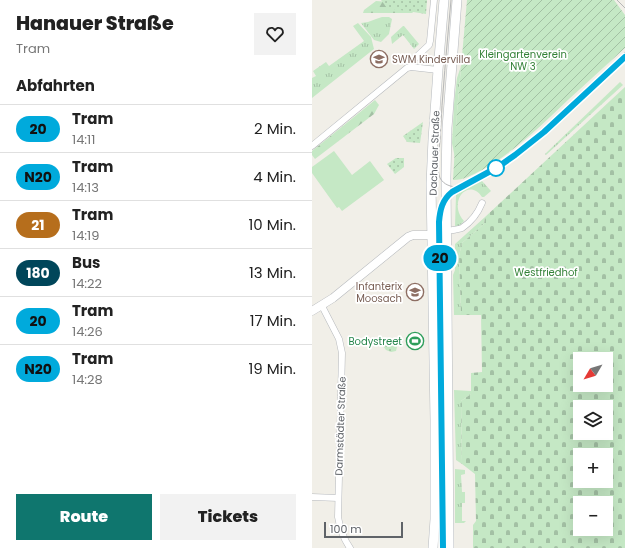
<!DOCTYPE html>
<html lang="de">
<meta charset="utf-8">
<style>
body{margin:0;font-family:Poppins,sans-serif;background:#f2f2f2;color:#222;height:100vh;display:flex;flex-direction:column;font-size:15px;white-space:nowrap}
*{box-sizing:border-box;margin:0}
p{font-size:13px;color:#767676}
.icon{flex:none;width:22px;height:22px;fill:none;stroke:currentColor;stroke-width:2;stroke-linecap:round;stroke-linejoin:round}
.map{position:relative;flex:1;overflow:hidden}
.side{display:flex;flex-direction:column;background:#fff;width:312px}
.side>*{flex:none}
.badge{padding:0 8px;border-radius:13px;font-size:14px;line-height:26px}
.needle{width:26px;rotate:232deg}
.fabs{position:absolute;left:261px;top:352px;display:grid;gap:8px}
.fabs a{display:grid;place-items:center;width:40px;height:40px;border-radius:0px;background:#fff;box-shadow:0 4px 16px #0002;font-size:20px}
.scale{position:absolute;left:12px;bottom:10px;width:79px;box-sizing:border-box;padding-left:4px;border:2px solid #5f6368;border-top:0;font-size:11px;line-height:14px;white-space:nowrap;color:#5f6368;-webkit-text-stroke:3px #fff;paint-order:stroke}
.map>.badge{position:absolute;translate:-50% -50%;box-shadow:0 0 0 2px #fff}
h2{padding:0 16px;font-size:15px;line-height:36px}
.round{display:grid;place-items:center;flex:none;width:42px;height:42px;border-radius:0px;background:#f2f2f2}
.overview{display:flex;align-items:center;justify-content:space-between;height:68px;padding:0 16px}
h1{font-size:19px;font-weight:800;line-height:30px}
.button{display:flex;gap:8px;margin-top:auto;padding:8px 16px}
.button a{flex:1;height:46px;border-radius:0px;background:#0f766e;color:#fff;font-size:16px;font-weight:800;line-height:46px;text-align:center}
.button a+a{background:#f2f2f2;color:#222}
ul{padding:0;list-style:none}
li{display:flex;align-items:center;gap:12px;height:48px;padding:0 16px;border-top:1px solid #e0e0e0}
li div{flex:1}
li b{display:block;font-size:15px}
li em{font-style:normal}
li .badge{min-width:44px;font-weight:700;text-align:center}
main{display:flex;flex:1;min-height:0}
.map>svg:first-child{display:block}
</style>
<main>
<section class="side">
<div class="overview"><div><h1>Hanauer Straße</h1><p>Tram</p></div><a class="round"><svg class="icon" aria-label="heart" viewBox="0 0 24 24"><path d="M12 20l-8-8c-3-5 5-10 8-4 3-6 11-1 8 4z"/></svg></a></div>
<h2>Abfahrten</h2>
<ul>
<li><span class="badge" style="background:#00aadc;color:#111">20</span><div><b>Tram</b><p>14:11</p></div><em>2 Min.</em></li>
<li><span class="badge" style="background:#00aadc;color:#111">N20</span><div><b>Tram</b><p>14:13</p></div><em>4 Min.</em></li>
<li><span class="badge" style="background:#b66e1c;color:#fff">21</span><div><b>Tram</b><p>14:19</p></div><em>10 Min.</em></li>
<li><span class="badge" style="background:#00465a;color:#fff">180</span><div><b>Bus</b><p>14:22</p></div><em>13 Min.</em></li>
<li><span class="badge" style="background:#00aadc;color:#111">20</span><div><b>Tram</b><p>14:26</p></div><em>17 Min.</em></li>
<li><span class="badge" style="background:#00aadc;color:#111">N20</span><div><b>Tram</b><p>14:28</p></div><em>19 Min.</em></li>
</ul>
<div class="button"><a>Route</a><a>Tickets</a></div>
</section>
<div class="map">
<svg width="313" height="548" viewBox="0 0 313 548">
<defs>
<pattern id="grass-tufts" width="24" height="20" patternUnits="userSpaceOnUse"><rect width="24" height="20" fill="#c5e8c5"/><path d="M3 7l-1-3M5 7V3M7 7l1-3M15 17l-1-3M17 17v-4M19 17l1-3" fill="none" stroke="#a3c0a4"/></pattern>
<pattern id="forest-firs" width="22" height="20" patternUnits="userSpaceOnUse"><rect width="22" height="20" fill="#c5e8c5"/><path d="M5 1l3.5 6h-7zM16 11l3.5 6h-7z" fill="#a3c0a4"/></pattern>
<pattern id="cemetery-stones" width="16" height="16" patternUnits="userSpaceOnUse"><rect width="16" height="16" fill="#c5e8c5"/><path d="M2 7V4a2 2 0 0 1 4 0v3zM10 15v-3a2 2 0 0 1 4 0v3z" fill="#a3c0a4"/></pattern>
<pattern id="park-dots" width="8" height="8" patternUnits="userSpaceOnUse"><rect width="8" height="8" fill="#c5e8c5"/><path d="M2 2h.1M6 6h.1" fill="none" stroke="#a3c0a4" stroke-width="1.8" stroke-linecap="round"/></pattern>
<pattern id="garden-furrows" width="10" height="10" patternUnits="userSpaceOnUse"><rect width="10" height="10" fill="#c5e8c5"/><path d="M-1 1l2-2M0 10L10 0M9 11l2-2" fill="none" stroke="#a3c0a4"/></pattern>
</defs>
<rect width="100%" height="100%" fill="#f1efe8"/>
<g fill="url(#grass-tufts)">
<polygon points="70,17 77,17 80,19 77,34 69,42 62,40 49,23 56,22 64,19"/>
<polygon points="46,23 59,37 62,49 0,98 0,78 4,76 1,71 14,62 17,66 52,41 41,26"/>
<polygon points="91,26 92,26 107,44 102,49 91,35 80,44 79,37"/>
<polygon points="149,66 145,112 143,158 140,143 142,104 145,78"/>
<polygon points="308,82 311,85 234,155 233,154"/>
<path d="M170 181 179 191 172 197H170C157 177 135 201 152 221L147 226H143L144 195 157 187Z"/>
<polygon points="173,217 172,224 150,243 147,256 149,315 142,315 141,275 143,270 143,244"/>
<polygon points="142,390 159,391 159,394 149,401 150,464 144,460"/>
<polygon points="143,469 153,470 153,474 149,475 150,492 153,492 153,503 150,503 150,521 154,521 152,523 143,523"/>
</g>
<g fill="url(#forest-firs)">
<polygon points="64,1 77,2 104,10 100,13 51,13 52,10"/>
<polygon points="63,100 67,105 62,114 3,159 0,155 0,151"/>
</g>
<path fill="url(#cemetery-stones)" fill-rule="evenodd" d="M313 87V548H161V525L164 521 163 474 150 464 149 401 159 394V373L170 372 169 315H149L147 256 150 243 172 224 173 217ZM268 359H294V385H268ZM268 407H294V433H268ZM268 455H294V481H268ZM268 503H294V529H268Z"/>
<g fill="url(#park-dots)">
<polygon points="69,0 115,0 114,14 75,8"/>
<polygon points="111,122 108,143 95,142 91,136"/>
<polygon points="84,158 92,158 92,167 83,174 75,164"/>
<polygon points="68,336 82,343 85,347 84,351 79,352 74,350 66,339"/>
</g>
<path fill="url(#garden-furrows)" d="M155 0H302L313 15V48C294 65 276 82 257 99 230 125 203 151 170 170 160 175 152 180 141 180L145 112Z"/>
<polygon fill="#c5e8c5" points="22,151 40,175 58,161 72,180 30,211 27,207 25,208 0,173 0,167"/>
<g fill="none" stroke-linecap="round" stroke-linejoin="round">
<defs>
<g id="minor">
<polyline points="99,67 101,60 117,45 118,41 122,0"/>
<polyline points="0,146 95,68 99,67 126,70"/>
<path d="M134 231C139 230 145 230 150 228 159 222 166 213 170 203"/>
<path d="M10 306 27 339 30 353 26 517C28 529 31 538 38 548"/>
<polyline points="0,497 26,498"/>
</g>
<polyline id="tertiary" points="0,311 21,298 96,237 101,235 121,235"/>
<g id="secondary">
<polyline points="121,548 123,519 123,420 119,184 121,139 126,70 132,0"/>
<polyline points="137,548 134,177 135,128 145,0"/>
</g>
</defs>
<use href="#minor" stroke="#b5b8bc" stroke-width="7"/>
<use href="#tertiary" stroke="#b5b8bc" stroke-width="9"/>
<use href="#secondary" stroke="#b6babf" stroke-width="10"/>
<use href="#minor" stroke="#fff" stroke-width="6"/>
<use href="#tertiary" stroke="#fff" stroke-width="8"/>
<use href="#secondary" stroke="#fff" stroke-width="9"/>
<g stroke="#b6b7b8" stroke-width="1">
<path d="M139 0C135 47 130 94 128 141 127 151 124 168 128 178 132 185 139 187 146 187"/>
<polyline points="305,0 313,8"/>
<path d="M128 548 127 290 125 222C125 212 126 202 134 194 141 187 151 183 160 178 172 171 185 165 197 156 238 124 275 88 313 52"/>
</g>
</g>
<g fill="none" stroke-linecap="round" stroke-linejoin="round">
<defs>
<path id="line" d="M131 548 127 222C128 210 130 200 140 192L186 167 203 155 232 132 313 57"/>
</defs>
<use href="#line" stroke="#fff" stroke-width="9"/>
<use href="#line" stroke="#00aadc" stroke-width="6"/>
</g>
<defs>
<symbol id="school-ring" viewBox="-11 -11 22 22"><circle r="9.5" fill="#fff" stroke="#8d6e63" stroke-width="1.5"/><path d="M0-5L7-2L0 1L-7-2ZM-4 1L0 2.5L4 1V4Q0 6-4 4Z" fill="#8d6e63"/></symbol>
<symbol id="stadium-ring" viewBox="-11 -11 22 22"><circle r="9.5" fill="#fff" stroke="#2e9e5b" stroke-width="1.5"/><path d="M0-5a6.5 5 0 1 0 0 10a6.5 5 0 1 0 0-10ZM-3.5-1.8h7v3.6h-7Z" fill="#2e9e5b"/></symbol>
</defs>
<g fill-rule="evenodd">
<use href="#school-ring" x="57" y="49" width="20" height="20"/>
<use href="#school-ring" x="93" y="282" width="20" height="20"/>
<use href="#stadium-ring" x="93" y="331" width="20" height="20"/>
</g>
<circle fill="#fff" stroke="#00aadc" stroke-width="2" cx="184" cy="168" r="8"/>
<g text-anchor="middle" stroke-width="3.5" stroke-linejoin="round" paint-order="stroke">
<g font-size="10" fill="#348238" stroke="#fff">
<text x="211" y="58">Kleingartenverein<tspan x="211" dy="12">NW 3</tspan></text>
<text x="234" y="276">Westfriedhof</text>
</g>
<g font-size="10" fill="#785e54" stroke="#fff" text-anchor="start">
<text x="80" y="63">SWM Kindervilla</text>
<text x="90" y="290" text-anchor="end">Infanterix<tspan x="90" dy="12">Moosach</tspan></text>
</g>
<g font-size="10" fill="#5f6368" stroke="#fff">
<text transform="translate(122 153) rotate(-88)" y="4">Dachauer Straße</text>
<text transform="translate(28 426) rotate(-88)" y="4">Darmstädter Straße</text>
</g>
<g font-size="10" fill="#27864d" stroke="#fff" text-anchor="end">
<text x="90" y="345">Bodystreet</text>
</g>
</g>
</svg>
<div class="fabs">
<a><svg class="needle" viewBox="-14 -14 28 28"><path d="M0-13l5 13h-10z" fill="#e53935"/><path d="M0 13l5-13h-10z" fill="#767676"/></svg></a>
<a><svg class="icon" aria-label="layers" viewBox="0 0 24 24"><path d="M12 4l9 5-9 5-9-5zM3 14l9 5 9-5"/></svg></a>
<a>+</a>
<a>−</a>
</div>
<div class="scale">100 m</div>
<b class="badge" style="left:128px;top:258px;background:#00aadc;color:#111">20</b>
</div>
</main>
